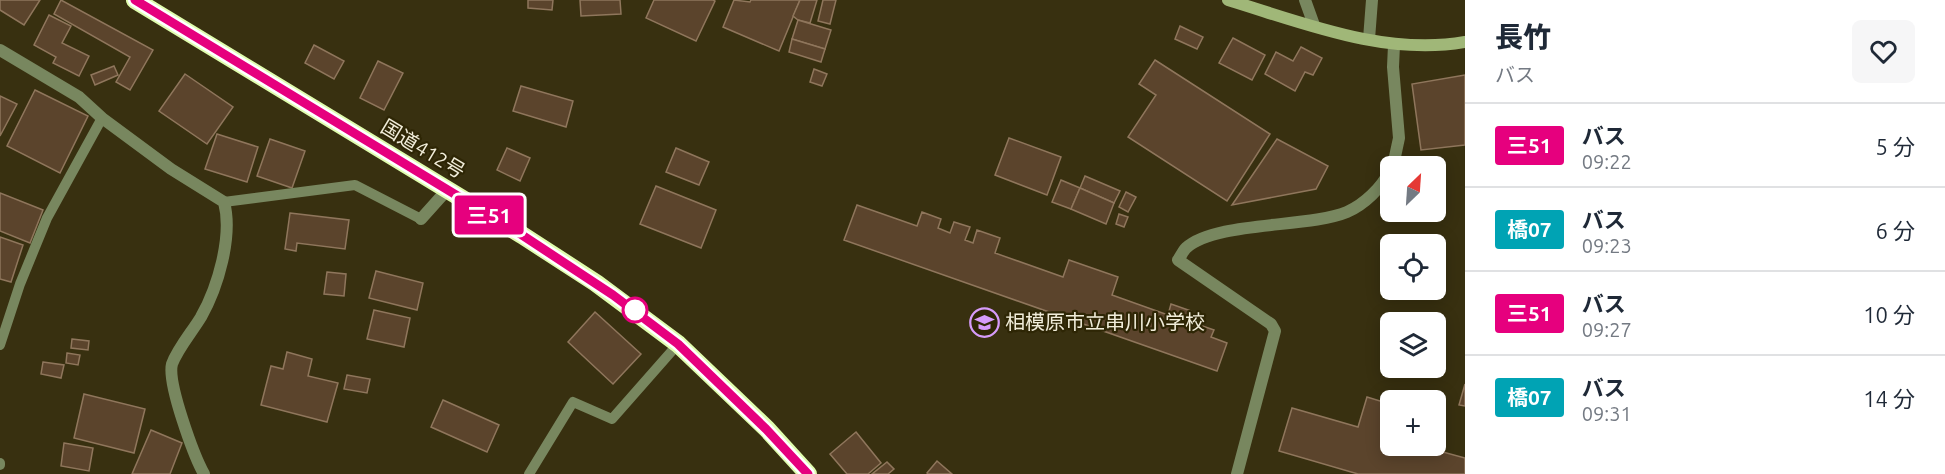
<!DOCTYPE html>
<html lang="ja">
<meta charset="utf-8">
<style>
body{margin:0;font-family:Ubuntu,"Noto Sans JP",sans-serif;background:#f6f6f7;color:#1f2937;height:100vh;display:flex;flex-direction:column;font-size:22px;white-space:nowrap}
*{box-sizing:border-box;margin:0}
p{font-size:20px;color:#747a83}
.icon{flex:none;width:33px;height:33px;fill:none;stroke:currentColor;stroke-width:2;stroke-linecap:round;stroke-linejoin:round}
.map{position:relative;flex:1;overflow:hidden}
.panel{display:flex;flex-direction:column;background:#fff;width:480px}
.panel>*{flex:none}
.badge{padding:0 12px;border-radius:4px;font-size:21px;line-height:39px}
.needle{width:39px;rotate:25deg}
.controls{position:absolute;left:1380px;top:156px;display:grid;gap:12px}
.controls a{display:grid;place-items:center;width:66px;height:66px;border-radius:9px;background:#fff;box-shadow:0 3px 15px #0003;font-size:30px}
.map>.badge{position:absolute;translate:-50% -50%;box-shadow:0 0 0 3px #fff}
.round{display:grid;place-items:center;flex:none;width:63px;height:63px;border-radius:9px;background:#f6f6f7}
.overview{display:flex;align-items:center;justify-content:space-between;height:102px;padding:0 30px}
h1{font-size:28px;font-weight:800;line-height:45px}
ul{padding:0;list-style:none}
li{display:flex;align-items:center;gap:18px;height:84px;padding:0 30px;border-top:2px solid #e0e1e3}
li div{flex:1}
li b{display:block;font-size:22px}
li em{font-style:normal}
li .badge{min-width:66px;font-weight:700;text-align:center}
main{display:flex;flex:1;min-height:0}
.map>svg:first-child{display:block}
</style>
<main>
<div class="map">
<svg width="1465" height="474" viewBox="0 0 1465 474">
<rect width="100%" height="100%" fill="#383010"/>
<g fill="#5b442c" stroke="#8f765c" stroke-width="1.5">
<polygon points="0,0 40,0 24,25 0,10"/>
<polygon points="61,0 153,50 130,90 116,82 130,57 54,14"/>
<polygon points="528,0 553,0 552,10 528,8"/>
<polygon points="580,0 620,0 621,14 581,16"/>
<polygon points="654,0 713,0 715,1 696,41 646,18"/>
<polygon points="734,0 750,2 751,0 800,0 779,51 723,27"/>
<polygon points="800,0 817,0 810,23 798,20 793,16"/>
<polygon points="823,0 836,0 830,24 818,21"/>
<polygon points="49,15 71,26 62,43 89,56 79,76 53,63 56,57 34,45"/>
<polygon points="798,20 831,30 825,49 792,39"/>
<polygon points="1180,26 1203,37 1197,49 1175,39"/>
<polygon points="1233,38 1265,55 1252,80 1219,63"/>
<polygon points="792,39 825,49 821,62 789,52"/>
<polygon points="314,45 344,61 334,79 305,63"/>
<polygon points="1301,47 1322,58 1313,75 1305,72 1295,91 1265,74 1276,52 1293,61"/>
<polygon points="1155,60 1270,134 1227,201 1128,137 1156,95 1139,84"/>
<polygon points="378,61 403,73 384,110 360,98"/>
<polygon points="114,66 118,75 95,85 91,75"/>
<polygon points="814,69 827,74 822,86 810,82"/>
<polygon points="185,74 233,107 207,144 159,111"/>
<polygon points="1465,75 1465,145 1421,150 1412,84"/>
<polygon points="521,86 573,101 566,127 513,111"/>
<polygon points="35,90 88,116 60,173 7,146"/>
<polygon points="0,96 17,104 0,136"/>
<polygon points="217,134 258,147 247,182 205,169"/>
<polygon points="1009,138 1061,157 1047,195 995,175"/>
<polygon points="270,139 305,151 292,188 257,176"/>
<polygon points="1277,139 1328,166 1316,189 1232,205"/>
<polygon points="507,148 530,158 520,181 497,170"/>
<polygon points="676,148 709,162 699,185 666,172"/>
<polygon points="1085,176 1120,191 1114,203 1080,188"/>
<polygon points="1061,180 1080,188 1071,209 1052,202"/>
<polygon points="656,186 716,210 701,248 640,224"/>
<polygon points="1080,188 1114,203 1106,224 1071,209"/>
<polygon points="1126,192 1136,197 1128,212 1119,207"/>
<polygon points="0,193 43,210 30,243 0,231"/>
<polygon points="857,205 917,226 922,212 941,219 938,228 950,233 954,222 970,227 965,240 973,243 977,230 1000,238 995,253 1063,277 1069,260 1118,277 1112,295 1168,315 1171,304 1191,311 1188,321 1214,330 1211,337 1227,343 1217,371 844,240"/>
<polygon points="290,213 349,220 345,249 297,243 296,251 285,249"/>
<polygon points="1119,214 1128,217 1124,227 1116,224"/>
<polygon points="0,237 23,245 11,282 0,279"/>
<polygon points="376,271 423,283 417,310 369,298"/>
<polygon points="327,272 346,274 344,296 324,294"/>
<polygon points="374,310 410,318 404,347 367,339"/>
<polygon points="595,312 641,354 613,384 568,342"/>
<polygon points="72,339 89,341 88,350 71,348"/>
<polygon points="287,352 312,359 308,376 338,383 327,422 261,405 271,366 283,369"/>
<polygon points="67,353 80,355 78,365 66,363"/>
<polygon points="43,362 64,365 61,378 41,374"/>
<polygon points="347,375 370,379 367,393 344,389"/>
<polygon points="1465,384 1465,406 1459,405"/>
<polygon points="84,394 145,409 134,453 74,438"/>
<polygon points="1367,397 1390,404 1390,446 1421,446 1465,458 1465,474 1358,474 1279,451 1292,408 1358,427"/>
<polygon points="443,400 499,425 487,452 431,427"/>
<polygon points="151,430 182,443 170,474 132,474"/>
<polygon points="856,432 881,463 868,474 847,474 830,454"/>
<polygon points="64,443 93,448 89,471 61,466"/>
<polygon points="937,461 952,474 928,474 927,473"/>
<polygon points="887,462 894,469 888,474 872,474"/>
</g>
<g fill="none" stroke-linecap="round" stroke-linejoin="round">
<g stroke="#78875f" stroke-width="10">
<polyline points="224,202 355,185 421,219"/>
<polyline points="0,345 20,284 47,218 102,118"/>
<polyline points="0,463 0,465"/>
<polyline points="529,474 573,402 612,419 678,344"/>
</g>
<g stroke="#78875f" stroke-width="12">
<polyline points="1305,0 1314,25"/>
<polyline points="1369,39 1372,0"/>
<path d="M0 50 79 97 102 118 171 169 224 202C233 236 218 287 201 317 192 332 178 348 172 364 167 383 194 456 204 474"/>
<polyline points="1393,166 1399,138 1393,67 1394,45"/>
<polyline points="421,219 447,190"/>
<path d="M1237 474 1275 331 1271 324 1178 260C1181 256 1183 251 1186 248 1215 221 1309 228 1347 212 1365 204 1381 188 1390 171"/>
</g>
<path stroke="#a0b778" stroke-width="12" d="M1228 0C1304 23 1384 56 1465 42"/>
<polyline stroke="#e0fdae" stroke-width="18" points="135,0 522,235 596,283 678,344 767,429 808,474"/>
</g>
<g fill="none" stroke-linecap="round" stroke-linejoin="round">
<defs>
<polyline id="line" points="135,0 522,235 613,295 678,344 766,429 808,474"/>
</defs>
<use href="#line" stroke="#fff" stroke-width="14"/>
<use href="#line" stroke="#e6007e" stroke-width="9"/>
</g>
<defs>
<symbol id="school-ring" viewBox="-11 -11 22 22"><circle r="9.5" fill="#2e2605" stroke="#d69bfa" stroke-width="1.5"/><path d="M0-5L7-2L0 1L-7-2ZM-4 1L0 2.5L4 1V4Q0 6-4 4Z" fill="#d69bfa"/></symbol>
</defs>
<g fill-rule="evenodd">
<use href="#school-ring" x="968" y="306" width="33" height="33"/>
</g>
<circle fill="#fff" stroke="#e6007e" stroke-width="3" cx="635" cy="310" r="12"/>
<g text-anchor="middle" stroke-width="4.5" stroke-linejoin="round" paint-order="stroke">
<g font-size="20" fill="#f1edda" stroke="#2e2605">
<text transform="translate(423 149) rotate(31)" y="7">国道412号</text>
</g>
<g font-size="20" fill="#f1edda" stroke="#2e2605" text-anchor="start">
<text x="1005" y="329">相模原市立串川小学校</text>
</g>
</g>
</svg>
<div class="controls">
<a><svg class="needle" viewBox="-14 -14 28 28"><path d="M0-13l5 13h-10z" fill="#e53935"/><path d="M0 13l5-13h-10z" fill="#747a83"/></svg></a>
<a><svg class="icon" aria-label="locate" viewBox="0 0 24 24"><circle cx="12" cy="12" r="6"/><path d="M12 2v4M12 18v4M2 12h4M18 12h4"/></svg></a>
<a><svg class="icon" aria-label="layers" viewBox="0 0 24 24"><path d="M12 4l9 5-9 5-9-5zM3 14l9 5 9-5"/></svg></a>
<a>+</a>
</div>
<b class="badge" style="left:489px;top:215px;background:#e6007e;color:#fff">三51</b>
</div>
<section class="panel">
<div class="overview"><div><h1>長竹</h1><p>バス</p></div><a class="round"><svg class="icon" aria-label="heart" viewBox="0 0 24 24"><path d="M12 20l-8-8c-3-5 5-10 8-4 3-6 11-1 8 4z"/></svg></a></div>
<ul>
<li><span class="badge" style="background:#e6007e;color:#fff">三51</span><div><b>バス</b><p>09:22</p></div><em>5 分</em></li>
<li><span class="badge" style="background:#00a3b4;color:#fff">橋07</span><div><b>バス</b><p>09:23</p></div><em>6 分</em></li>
<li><span class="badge" style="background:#e6007e;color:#fff">三51</span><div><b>バス</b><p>09:27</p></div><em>10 分</em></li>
<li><span class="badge" style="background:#00a3b4;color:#fff">橋07</span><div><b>バス</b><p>09:31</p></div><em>14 分</em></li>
</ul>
</section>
</main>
